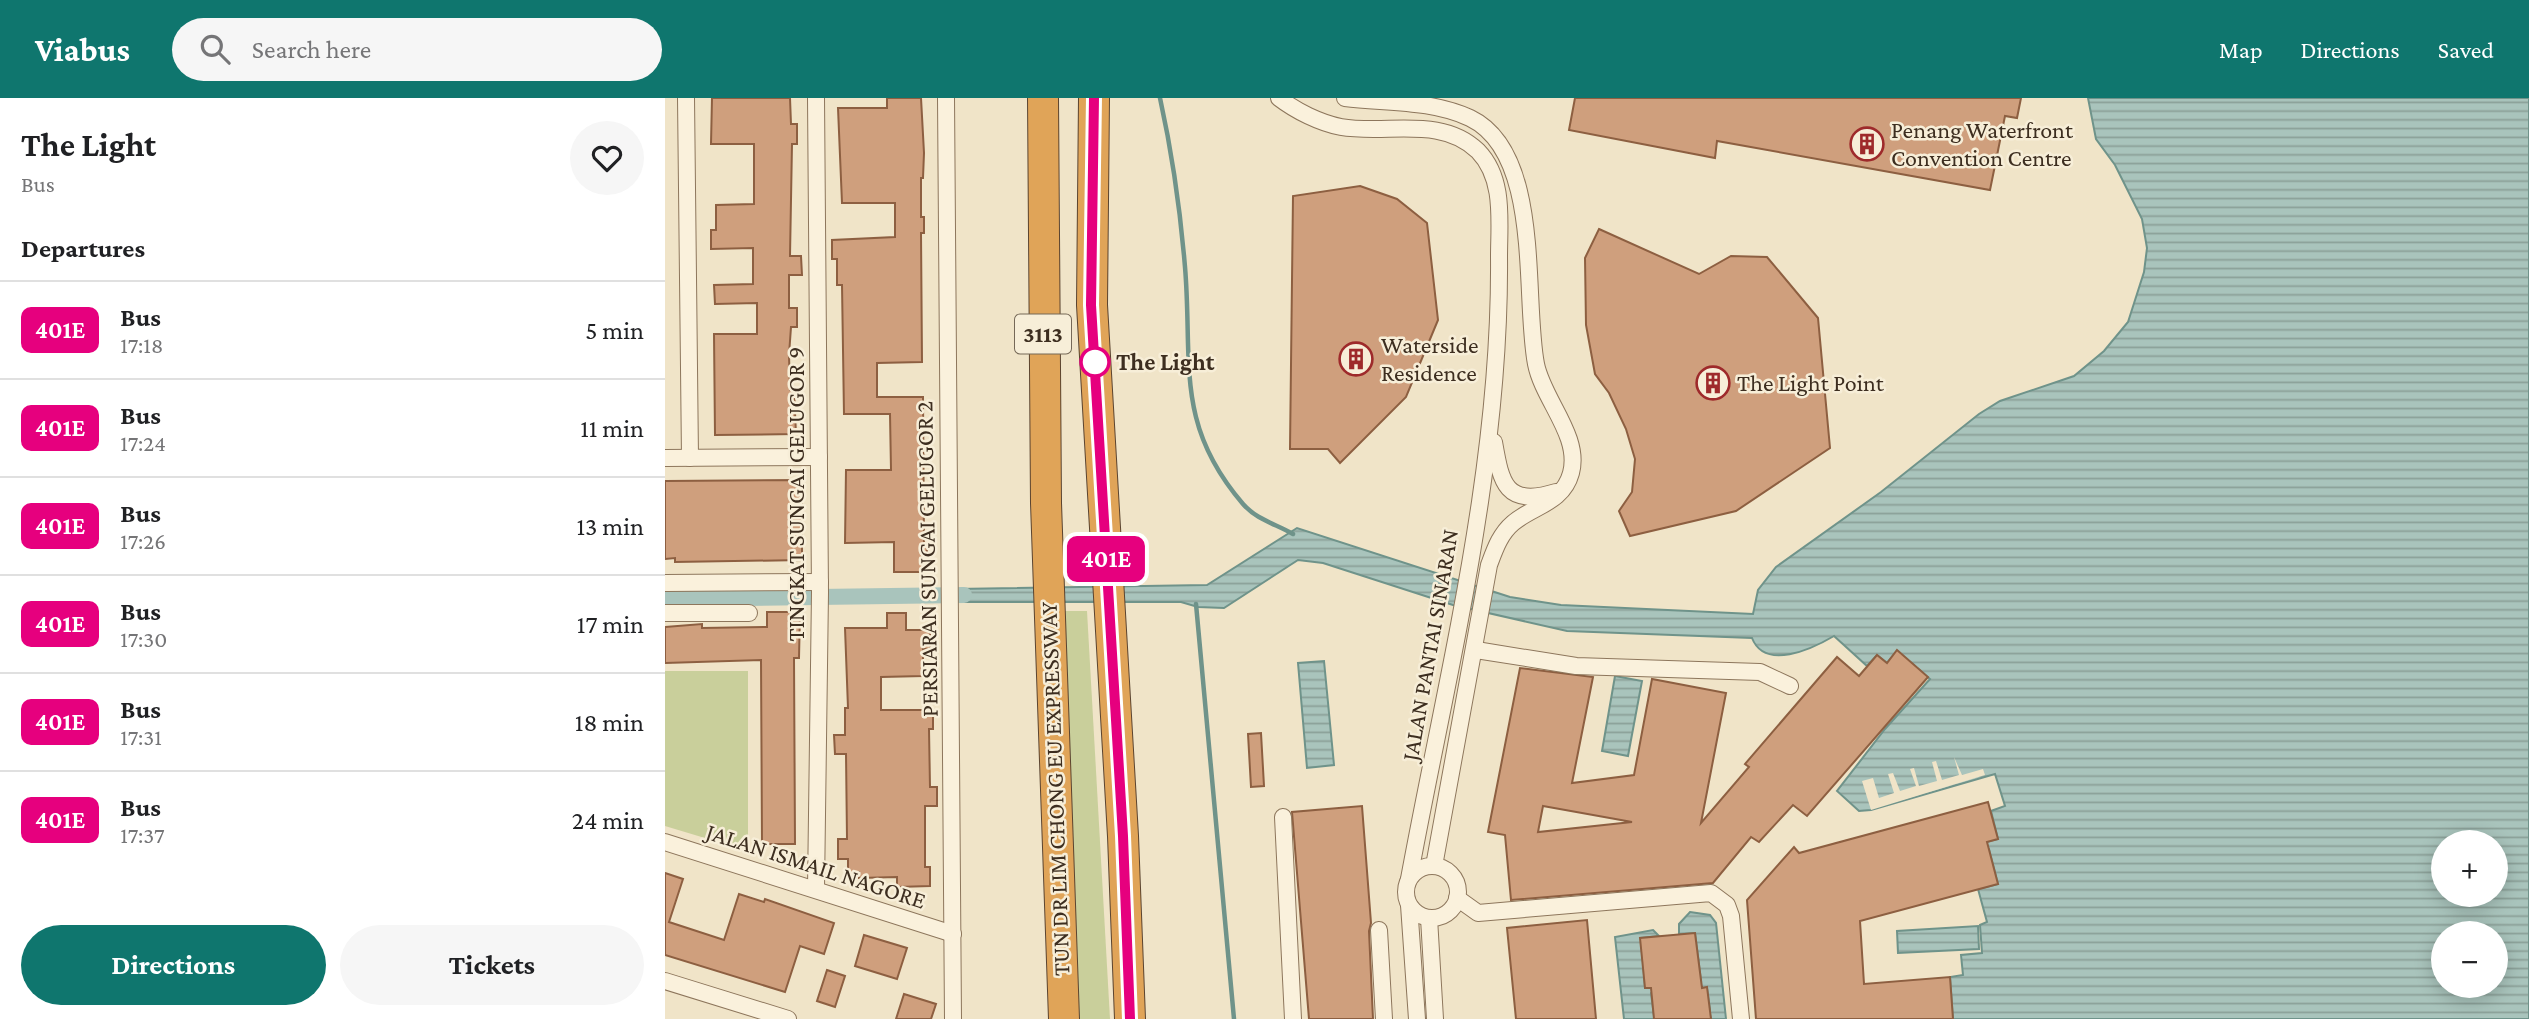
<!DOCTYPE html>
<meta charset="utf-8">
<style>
body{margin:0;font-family:"Crimson Pro",serif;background:#f6f6f6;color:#202124;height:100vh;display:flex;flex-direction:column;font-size:26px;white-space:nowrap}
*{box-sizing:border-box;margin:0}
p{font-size:23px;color:#757577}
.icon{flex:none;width:38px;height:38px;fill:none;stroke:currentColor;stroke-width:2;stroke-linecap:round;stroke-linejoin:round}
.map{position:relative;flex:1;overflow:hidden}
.drawer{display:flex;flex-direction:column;background:#fff;width:665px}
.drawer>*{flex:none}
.badge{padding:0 14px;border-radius:10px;font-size:24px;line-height:46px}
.fabs{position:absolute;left:1766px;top:732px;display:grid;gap:14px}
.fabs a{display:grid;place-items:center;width:77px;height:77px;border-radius:50%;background:#fff;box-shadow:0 4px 18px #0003;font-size:35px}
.map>.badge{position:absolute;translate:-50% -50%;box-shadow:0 0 0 4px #fff}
h2{padding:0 21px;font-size:26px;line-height:63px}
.round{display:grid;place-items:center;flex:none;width:74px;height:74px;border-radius:37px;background:#f6f6f6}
.summary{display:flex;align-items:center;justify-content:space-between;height:119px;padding:0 21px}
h1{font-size:33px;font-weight:700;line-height:52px}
.action{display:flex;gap:14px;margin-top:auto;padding:14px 21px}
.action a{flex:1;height:80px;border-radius:42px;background:#0f766e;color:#fff;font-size:28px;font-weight:700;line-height:80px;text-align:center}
.action a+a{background:#f6f6f6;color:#202124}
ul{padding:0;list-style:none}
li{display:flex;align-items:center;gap:21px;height:98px;padding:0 21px;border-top:2px solid #e0e0e0}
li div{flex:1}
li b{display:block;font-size:26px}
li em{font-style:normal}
li .badge{min-width:77px;font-weight:700;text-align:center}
header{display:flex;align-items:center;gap:42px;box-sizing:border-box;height:98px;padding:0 35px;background:#0f766e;color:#fff}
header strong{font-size:33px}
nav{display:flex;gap:38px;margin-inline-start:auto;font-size:24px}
.search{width:490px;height:63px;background:#f6f6f6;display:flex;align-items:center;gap:18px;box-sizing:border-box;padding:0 24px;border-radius:38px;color:#757577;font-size:26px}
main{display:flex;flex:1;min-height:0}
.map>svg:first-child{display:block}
</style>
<header>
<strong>Viabus</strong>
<div class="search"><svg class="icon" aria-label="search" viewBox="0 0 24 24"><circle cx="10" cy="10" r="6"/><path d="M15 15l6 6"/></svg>Search here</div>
<nav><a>Map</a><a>Directions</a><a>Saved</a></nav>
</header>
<main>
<section class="drawer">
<div class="summary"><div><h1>The Light</h1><p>Bus</p></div><a class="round"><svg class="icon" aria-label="heart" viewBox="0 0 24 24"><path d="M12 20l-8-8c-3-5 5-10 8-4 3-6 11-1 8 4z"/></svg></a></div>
<h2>Departures</h2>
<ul>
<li><span class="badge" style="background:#e6007e;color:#fff">401E</span><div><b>Bus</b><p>17:18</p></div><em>5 min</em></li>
<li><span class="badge" style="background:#e6007e;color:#fff">401E</span><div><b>Bus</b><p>17:24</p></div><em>11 min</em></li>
<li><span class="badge" style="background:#e6007e;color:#fff">401E</span><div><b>Bus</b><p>17:26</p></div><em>13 min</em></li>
<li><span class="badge" style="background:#e6007e;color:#fff">401E</span><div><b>Bus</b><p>17:30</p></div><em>17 min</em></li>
<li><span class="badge" style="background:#e6007e;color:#fff">401E</span><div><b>Bus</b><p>17:31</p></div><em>18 min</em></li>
<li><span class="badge" style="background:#e6007e;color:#fff">401E</span><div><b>Bus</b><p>17:37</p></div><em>24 min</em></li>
</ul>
<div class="action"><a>Directions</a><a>Tickets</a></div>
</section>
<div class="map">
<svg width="1864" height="921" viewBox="0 0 1864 921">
<defs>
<pattern id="water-rules" width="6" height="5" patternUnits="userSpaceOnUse" patternTransform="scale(1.75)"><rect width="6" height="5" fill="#a9c4bc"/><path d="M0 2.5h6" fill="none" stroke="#8ba098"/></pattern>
</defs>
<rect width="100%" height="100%" fill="#f0e4c8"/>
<g fill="#c9cf9b">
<polygon points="400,513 422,513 445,921 414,921"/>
<polygon points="0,573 83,573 83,753 0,728"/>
</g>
<g fill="url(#water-rules)" stroke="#6f938a" stroke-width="2" fill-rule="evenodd">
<path d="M1423 0H1864V921H1288L1285 879 1298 877 1296 857 1317 855 1315 827 1322 824 1313 791 1333 786 1324 751 1316 745 1333 741 1326 713 1340 708 1330 676 1206 712 1194 713 1172 693 1220 631 1265 581 1232 553 1222 565 1212 557 1202 568 1169 538C1147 551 1100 573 1087 540L902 533 788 507 658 465 633 462 559 510 533 509 516 504H291V491L542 487 632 430 845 499 896 507 1088 516 1093 492 1111 469 1216 394 1314 316 1335 303 1409 278 1439 253 1463 224 1479 174 1482 150 1477 121 1450 67 1431 41ZM1778 744H1830V796H1778ZM1778 835H1830V887H1778Z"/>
<polygon points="659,563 669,667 642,670 633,565"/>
<polygon points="950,578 977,583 963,658 937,653"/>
<polygon points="1025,814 1045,817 1051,825 1061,921 1046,921 1045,916 1024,915 1045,912 1042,890 1021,892 1020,885 1036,883 1030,835 1014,836 1014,826"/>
<polygon points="1313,828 1314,851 1233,855 1232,833"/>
<polygon points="988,832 994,838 976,840 980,890 1002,888 986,895 989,918 1007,921 959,921 950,839"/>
</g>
<polygon fill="#f0e4c8" points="1289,659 1297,677 1318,671 1320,677 1206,712 1197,683 1208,680 1214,700 1229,695 1223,676 1228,675 1235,693 1251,688 1245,671 1249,670 1254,688 1272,683 1267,664 1271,663 1277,682 1294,677"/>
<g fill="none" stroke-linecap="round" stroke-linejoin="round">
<g stroke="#6f938a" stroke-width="4.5">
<path d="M495 0C508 59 515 109 520 169 528 264 509 326 578 406 592 422 611 426 628 436"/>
<polyline points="531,506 569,921"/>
</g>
<polyline stroke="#a9c4bc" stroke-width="16" points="0,501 299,497"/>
</g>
<g fill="#cf9f7d" stroke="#8d5f41" stroke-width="2" fill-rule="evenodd">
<polygon points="47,0 125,0 126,26 132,26 132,46 127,46 125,158 136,158 137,177 124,177 124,210 132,210 132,229 126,229 124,257 125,292 129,292 131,336 50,337 49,236 92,236 92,205 50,206 49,187 88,186 88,150 46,151 46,132 51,132 51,107 89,106 89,46 46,46"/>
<polygon points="222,0 256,0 259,55 258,80 256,80 256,119 259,119 259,135 256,135 257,264 212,265 212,299 258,299 259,449 262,449 262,474 229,474 229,444 180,445 181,372 226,372 225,316 179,316 177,187 172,187 172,161 167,161 167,142 230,139 230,105 177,105 173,10 222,10"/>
<polygon points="910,0 1356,0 1352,20 1340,18 1325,92 1052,43 1050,60 904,32"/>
<polygon points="695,88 732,101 762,125 773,222 741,299 675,365 663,351 625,351 628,98"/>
<polygon points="934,131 1034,176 1066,158 1102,159 1153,220 1165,350 1071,413 965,438 954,413 967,394 970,361 961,331 944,295 930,276 921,227 920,160"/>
<polygon points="137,382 137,462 10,464 10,460 0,461 0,383"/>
<polygon points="102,514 135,514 134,560 129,560 130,746 97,746 96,562 0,565 0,529 37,526 37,530 102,529"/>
<polygon points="222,515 241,515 241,532 265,532 265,551 258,551 258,578 216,579 216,612 268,612 268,631 264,631 265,689 272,689 272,708 260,708 260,769 265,769 265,788 232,789 232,779 194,780 194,774 183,775 183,761 173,761 173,741 182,741 181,656 170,656 169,637 180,637 180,610 183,610 180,530 222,530"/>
<path d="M1232 552 1263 579 1142 718 1128 707 1094 744 1086 739 1048 785 846 802 840 737 823 734 855 570 928 579 907 685 969 677 987 581 1061 595 1036 725 1084 669 1080 666 1172 559 1194 578 1212 557 1222 565ZM878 708 967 724 873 734Z"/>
<polygon points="596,635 599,688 586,689 583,636"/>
<polygon points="1323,704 1333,741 1322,744 1333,786 1195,823 1199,886 1285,879 1288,921 1091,921 1082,802 1129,749 1134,755"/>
<polygon points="697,708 706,825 704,833 708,921 644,921 627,714"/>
<polygon points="0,775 18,781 4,824 59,842 74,796 99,804 100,801 169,825 159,856 135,848 120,894 0,857"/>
<polygon points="922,822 931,921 851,921 842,830"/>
<polygon points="1030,835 1037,890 1042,889 1046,921 989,921 986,890 980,890 975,840"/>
<polygon points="199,837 242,850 232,881 190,868"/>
<polygon points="162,872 180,878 170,909 152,903"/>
<polygon points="239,896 271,906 266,921 231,921"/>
</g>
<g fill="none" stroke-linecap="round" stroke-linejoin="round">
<defs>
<g id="street">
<polyline points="21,0 25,360"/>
<polyline points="151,0 155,494 151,791"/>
<polyline points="281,0 288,921"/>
<path d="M614 0C631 13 655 25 676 29 722 37 776 17 813 53 840 81 834 123 834 159 836 370 782 575 744 781"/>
<path d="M680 0C721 5 767 2 805 20 878 55 858 199 871 266 878 302 916 338 906 375 898 405 868 408 848 425 835 436 830 451 824 467L769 768"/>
<path d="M829 344C836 384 840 410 891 394"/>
<polyline points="0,360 154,359"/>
<polyline points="0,485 155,484"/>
<polyline points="0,515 84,515"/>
<polyline points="811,552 911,568 1095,574 1125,588"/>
<polyline points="618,719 628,921"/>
<polyline points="0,744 288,836"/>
<circle cx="767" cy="794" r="26"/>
<polyline points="792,800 813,815 1046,795 1062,807 1066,818 1076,921"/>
<polyline points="744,807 752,921"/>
<polyline points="764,820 770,921"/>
<polyline points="714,832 719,921"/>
<polyline points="0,883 123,921"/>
</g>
<g id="highway">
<polyline points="378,0 381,405 399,921"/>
<polyline points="429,0 427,207 458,738 465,921"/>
</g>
</defs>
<use href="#street" stroke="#8d765c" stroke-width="18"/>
<use href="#highway" stroke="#5b4430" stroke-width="32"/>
<use href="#street" stroke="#faf1dc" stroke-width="16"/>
<use href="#highway" stroke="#e0a458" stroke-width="30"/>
</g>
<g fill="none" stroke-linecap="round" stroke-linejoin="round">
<defs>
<polyline id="line" points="429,0 426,207 458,738 465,921"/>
</defs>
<use href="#line" stroke="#fff" stroke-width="16"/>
<use href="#line" stroke="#e6007e" stroke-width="10"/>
</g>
<defs>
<symbol id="building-ring" viewBox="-11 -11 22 22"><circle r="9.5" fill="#f7eed8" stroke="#9e2a2b" stroke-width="1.5"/><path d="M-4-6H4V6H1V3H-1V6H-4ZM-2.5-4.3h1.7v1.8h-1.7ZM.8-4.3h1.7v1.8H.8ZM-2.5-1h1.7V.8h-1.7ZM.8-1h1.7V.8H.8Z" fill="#9e2a2b"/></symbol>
</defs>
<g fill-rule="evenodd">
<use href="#building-ring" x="1183" y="27" width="38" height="38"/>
<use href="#building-ring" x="672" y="242" width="38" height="38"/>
<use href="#building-ring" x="1029" y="266" width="38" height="38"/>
</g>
<circle fill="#fff" stroke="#e6007e" stroke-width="3.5" cx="430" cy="264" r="14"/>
<g text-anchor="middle" stroke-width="5" stroke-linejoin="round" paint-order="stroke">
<rect fill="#f7eed8" stroke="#756857" stroke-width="2" x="350" y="216.5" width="56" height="39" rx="5"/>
<g font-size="23" font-weight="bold" fill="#3d2e20">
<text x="378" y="244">3113</text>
</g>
<g font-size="24" fill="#3d2e20" stroke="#f7eed8" text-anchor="start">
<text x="1226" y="40">Penang Waterfront<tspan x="1226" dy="28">Convention Centre</tspan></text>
<text x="716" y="255">Waterside<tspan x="716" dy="28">Residence</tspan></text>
<text x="1072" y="293">The Light Point</text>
</g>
<g font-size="24" font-weight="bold" fill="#3d2e20" stroke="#f7eed8" text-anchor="start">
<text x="451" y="272">The Light</text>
</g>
<g font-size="24" fill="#3d2e20" stroke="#f7eed8">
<text transform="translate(131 396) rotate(-90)" y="8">TINGKAT SUNGAI GELUGOR 9</text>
<text transform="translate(262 461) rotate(-91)" y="8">PERSIARAN SUNGAI GELUGOR 2</text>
<text transform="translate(765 547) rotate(-80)" y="8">JALAN PANTAI SINARAN</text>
<text transform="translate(390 691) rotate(-92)" y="8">TUN DR LIM CHONG EU EXPRESSWAY</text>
<text transform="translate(151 768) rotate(18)" y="8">JALAN ISMAIL NAGORE</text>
</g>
</g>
</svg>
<div class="fabs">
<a>+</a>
<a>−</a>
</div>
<b class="badge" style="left:441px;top:461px;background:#e6007e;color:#fff">401E</b>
</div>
</main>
